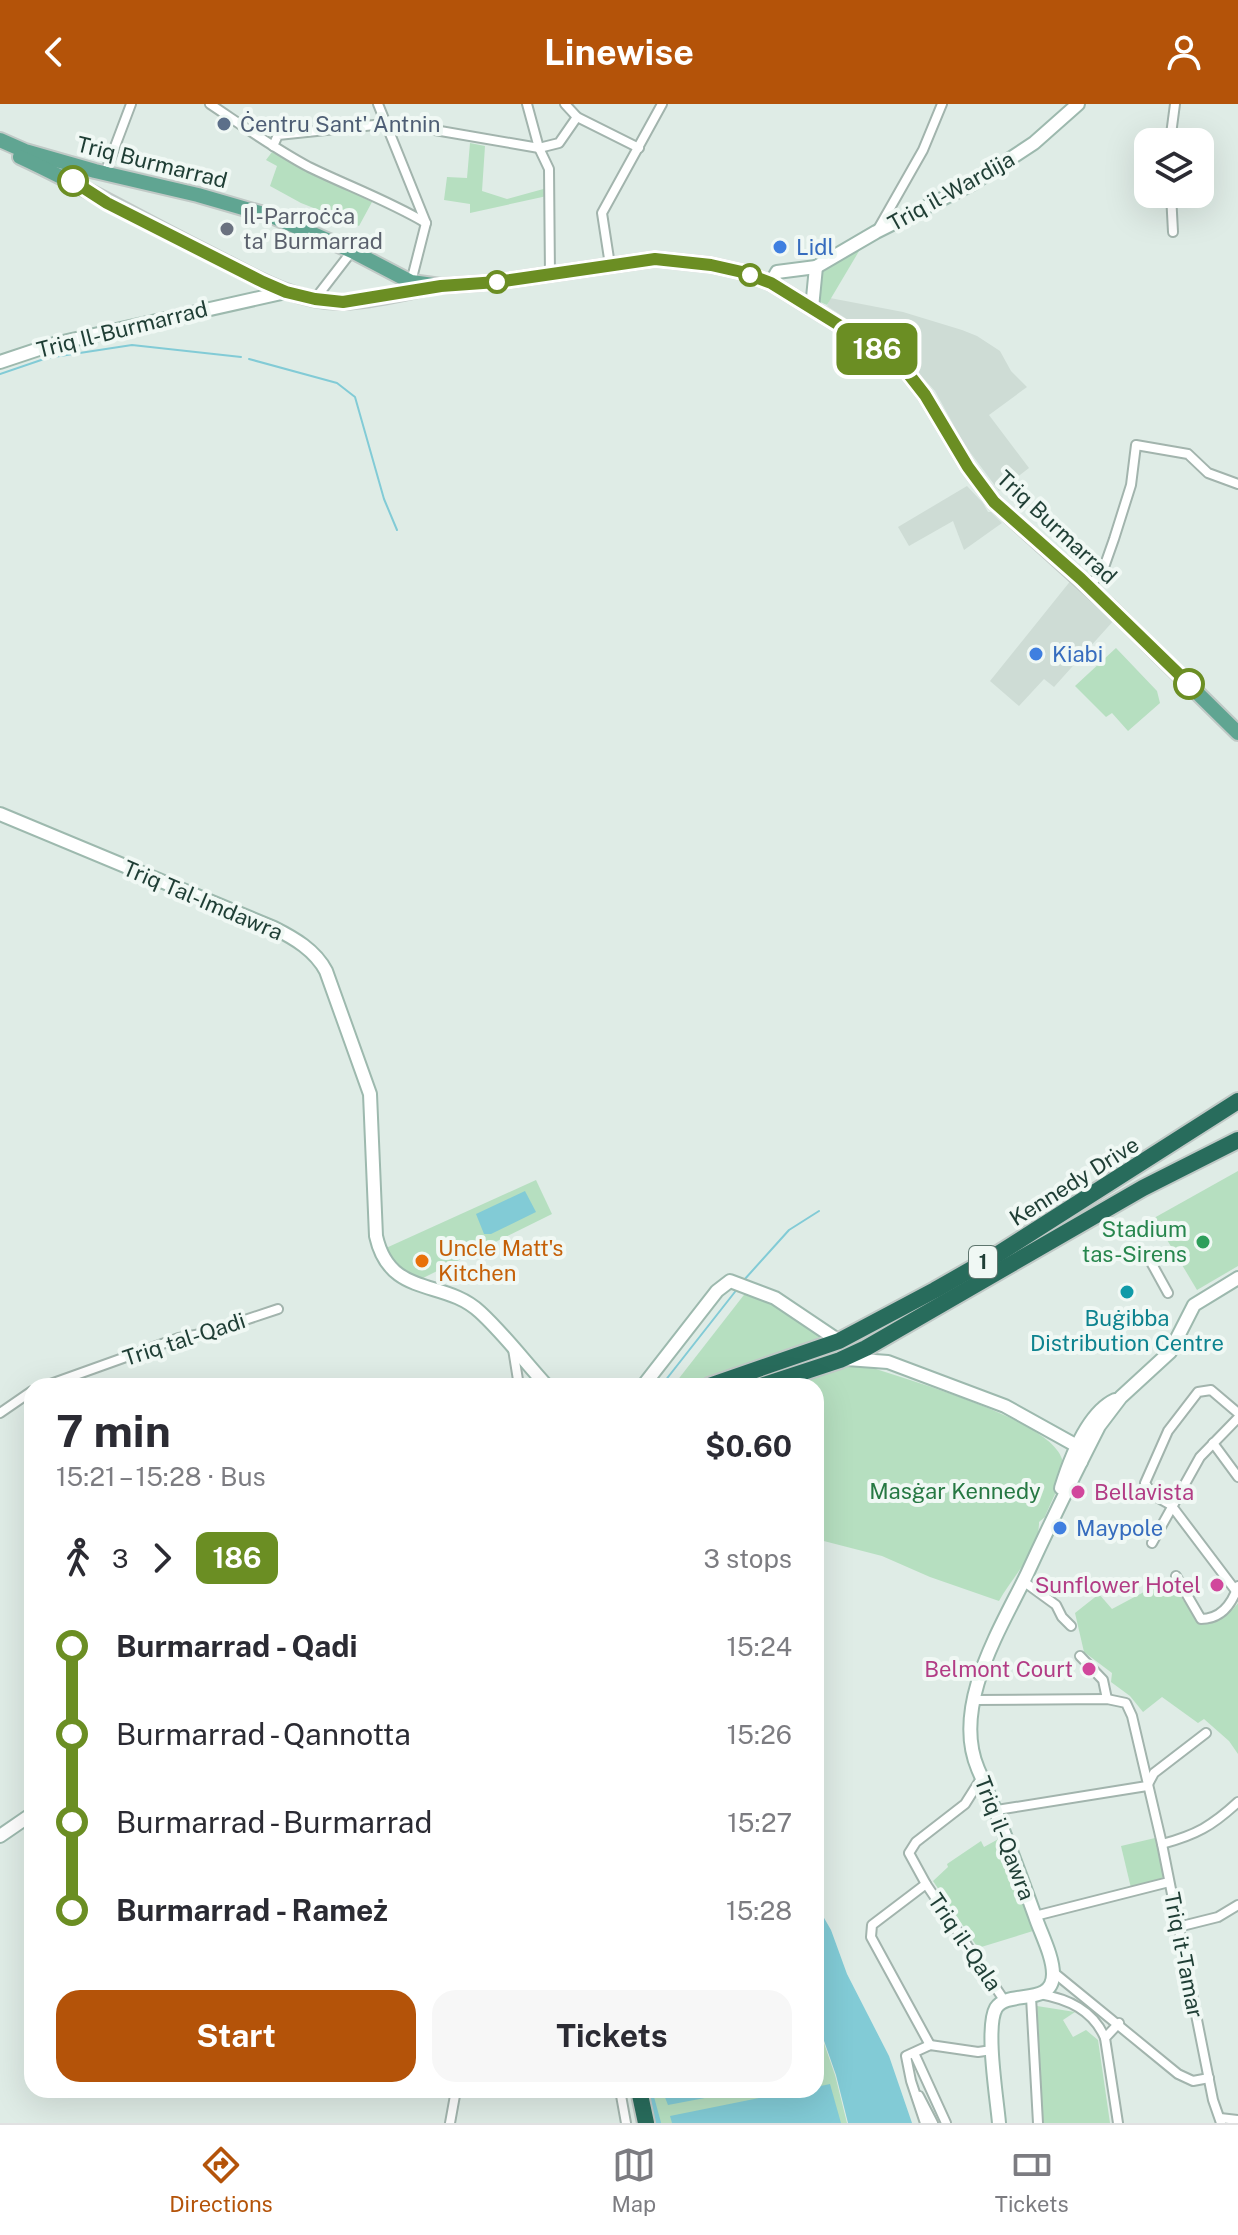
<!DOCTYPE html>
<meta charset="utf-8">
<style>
body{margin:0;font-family:"Public Sans",sans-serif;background:#f7f7f7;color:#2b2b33;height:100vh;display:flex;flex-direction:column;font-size:30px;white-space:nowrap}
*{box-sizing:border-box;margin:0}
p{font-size:26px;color:#7c7c81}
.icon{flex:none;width:44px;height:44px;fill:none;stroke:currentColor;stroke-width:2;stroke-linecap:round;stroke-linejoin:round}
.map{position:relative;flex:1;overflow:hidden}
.details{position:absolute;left:24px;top:1274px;width:800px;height:720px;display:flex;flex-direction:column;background:#fff;border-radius:24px;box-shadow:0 8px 32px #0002}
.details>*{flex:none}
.badge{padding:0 16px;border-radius:12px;font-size:28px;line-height:52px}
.tools{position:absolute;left:1134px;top:24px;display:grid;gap:16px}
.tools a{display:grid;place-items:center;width:80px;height:80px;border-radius:16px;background:#fff;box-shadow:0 8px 32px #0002;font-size:40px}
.map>.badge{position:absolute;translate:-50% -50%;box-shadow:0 0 0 4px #fff}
.legs{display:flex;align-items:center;gap:12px;height:88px;padding:0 32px;font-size:26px}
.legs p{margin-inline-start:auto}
.head{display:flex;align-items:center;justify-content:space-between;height:136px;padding:0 32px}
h1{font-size:44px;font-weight:700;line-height:60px}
.cta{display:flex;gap:16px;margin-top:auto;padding:16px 32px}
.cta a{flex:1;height:92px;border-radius:24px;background:#b45309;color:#fff;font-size:32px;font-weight:700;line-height:92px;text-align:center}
.cta a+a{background:#f7f7f7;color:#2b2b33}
ul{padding:0 32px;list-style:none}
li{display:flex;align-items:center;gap:28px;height:88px;font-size:30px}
li i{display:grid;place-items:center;width:12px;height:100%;margin:0 10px;background:currentColor}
li i::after{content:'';width:20px;height:20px;margin:-10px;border:6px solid;border-radius:50%;background:#fff}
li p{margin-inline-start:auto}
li:first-child i{background:linear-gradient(#0000 50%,currentColor 0)}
li:last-child i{background:linear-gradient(currentColor 50%,#0000 0)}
header{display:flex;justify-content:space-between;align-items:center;height:104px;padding:0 32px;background:#b45309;color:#fff;font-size:36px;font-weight:700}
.dock{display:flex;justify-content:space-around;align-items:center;height:112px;border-top:2px solid #e1e1e2;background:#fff;font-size:22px;color:#7c7c81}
.dock a{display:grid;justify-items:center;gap:4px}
.dock .on{color:#b45309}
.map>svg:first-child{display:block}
</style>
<header><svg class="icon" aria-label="back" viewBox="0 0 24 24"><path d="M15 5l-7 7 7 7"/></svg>Linewise<svg class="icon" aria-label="person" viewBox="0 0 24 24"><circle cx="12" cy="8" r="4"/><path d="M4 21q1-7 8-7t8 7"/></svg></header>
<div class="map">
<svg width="1238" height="2019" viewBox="0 0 1238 2019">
<rect width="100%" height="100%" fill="#dfece6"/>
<g fill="#cedcd5">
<polygon points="830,194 903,208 962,226 977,232 1000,247 1011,267 1027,283 989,311 1029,364 999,387 964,340 935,287 904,253 827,202"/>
<polygon points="967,382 983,399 988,408 991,408 1002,419 964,446 953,417 909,442 898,423"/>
<polygon points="1072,475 1115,515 1054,583 1044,575 1019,602 990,577"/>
</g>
<g fill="#b6dfc0">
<polygon points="470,39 485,42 482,87 507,95 547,84 547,92 470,109 470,100 444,96 447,73 467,74"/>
<polygon points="272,48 372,98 359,122 301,99 270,82 277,62 266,56"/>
<polygon points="862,142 827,201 818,197 822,166"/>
<polygon points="1116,544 1157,587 1160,599 1128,627 1112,609 1106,613 1075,582"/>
<polygon points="1238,1067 1238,1162 1197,1186 1154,1114"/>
<polygon points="536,1076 552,1110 415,1178 387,1155 386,1144"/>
<path d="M747 1187C775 1197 803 1210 821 1234L687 1282H673Z"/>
<path d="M859 1261 876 1265C914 1278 1050 1316 1062 1355 1067 1371 1051 1397 1045 1413L1039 1418C1040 1446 1012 1473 999 1497L930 1473 882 1452 816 1435V1282H789L842 1264Z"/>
<path d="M1172 1473 1181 1493 1199 1519C1216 1520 1228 1512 1238 1499V1650L1229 1637 1204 1615 1198 1619 1162 1593 1143 1608 1130 1592 1111 1578 1112 1569 1084 1548 1075 1509 1099 1490 1112 1505Z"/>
<polygon points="1002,1733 1033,1827 978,1844 933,1777 948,1763 947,1760 981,1737 984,1743"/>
<polygon points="1155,1734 1164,1771 1160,1777 1131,1784 1121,1742"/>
<polygon points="1037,1902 1075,1908 1063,1916 1073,1933 1086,1926 1098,1936 1110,2019 1043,2019"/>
<polygon points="816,1916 835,1971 847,2019 650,2019 642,1986 816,1986"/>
</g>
<g fill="#82cbd6">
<polygon points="525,1087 536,1108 491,1130 484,1130 476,1110"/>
<polygon points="816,1800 831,1826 847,1870 889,1952 912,2019 848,2019 836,1971 816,1914"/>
<polygon points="830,1980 841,2019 672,2019 670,2012 799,1986 816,1986 816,1983"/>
<polygon points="662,1986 747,1986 668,2001"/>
</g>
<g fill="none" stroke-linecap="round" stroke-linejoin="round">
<g stroke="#82cbd6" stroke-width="2">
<polyline points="249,255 337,279 355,293 384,395 397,426"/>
<polyline points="0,270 47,254 132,241 241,253"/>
<polyline points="744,1176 789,1126 819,1107"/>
<polyline points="661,1282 738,1184"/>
</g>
<polyline stroke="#82cbd6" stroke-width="8" points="648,1986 657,2019"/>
<defs>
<g id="street">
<path d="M210 0C243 22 275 45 309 63 348 82 389 97 426 119"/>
<polyline points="378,0 426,119 411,178"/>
<polyline points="527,0 539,44 549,65 550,171"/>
<polyline points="565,0 577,13 639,44"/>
<polyline points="1170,38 1175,0"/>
<polyline points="273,42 278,31 394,19 539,44 559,39 577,13"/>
<polyline points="105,69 131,0"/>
<polyline points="1171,90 1173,128"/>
<polyline points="877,127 923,46 942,0"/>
<polyline points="610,161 602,109 662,0"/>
<polyline points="315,195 352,147"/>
<polyline points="1088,482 1102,469 1114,435 1131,381 1136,341 1188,350 1208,369 1238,380"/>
<polyline points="1152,1160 1168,1189"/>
<polyline points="513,1245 519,1282"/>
<polyline points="45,1282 179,1234 206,1229 278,1205"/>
<polyline points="0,1309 32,1287"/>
<polyline points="1213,1339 1238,1373"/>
<polyline points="1152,1439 1200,1353 1238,1314"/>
<path d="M1176 1472 1201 1515C1221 1515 1232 1500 1238 1482"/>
<polyline points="1023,1477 1056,1501 1062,1513 1071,1522"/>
<polyline points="1236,1487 1171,1401 1153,1391 1145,1379 1168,1327 1198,1288 1211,1286 1238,1309"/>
<polyline points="1080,1552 1103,1576 1107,1595"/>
<polyline points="975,1596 1107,1595 1126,1599 1132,1612 1162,1740 1213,1996 1221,2019"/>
<polyline points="982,1673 965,1700 916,1738 909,1749 926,1780 1004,1896"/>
<polyline points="1147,1682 1154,1669 1206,1629"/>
<polyline points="997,1706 1147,1682"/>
<path d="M1162 1740C1196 1731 1212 1722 1238 1698"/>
<polyline points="926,1780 872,1821 871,1833 930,1941"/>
<polyline points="1035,1812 1169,1778"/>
<polyline points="1178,1823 1218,1813 1238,1801"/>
<polyline points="1052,1867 1178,1970 1193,1977 1209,1974"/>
<path d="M1040 1890C1068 1895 1093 1906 1105 1934"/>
<polyline points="1031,1893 1038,2019"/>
<polyline points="914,1949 946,2019"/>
<polyline points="620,1986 626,2019"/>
<polyline points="919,1992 933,2019"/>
<polyline points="1220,2014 1238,2016"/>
<polyline points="450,2019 456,1986"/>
<polyline points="925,2019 911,1977 906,1952 930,1941 978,1948 992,1946"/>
<polyline points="1118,2019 1105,1934 1119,1919"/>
</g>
<g id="secondary">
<polyline points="771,179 777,168 816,163 876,128 972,80 1034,39 1078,0"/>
<polyline points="812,204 816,163"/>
<polyline points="0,258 54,240 286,188"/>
<path d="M0 710 274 824C294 834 315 846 326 867L370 990 376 1132C390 1195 444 1174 480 1208 504 1230 525 1258 547 1282"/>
<polyline points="847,1255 888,1258 1005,1302 1077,1342 1081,1358"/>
<polyline points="643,1282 717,1187 730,1177 775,1194 839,1237"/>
<path d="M1061 1384C1070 1355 1087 1309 1115 1296"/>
<polyline points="0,1732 32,1710"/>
<path d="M999 2019C997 1995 985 1923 996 1904 1008 1885 1053 1903 1053 1870 1053 1852 1041 1830 1035 1812 1017 1762 999 1713 978 1665 951 1602 1001 1524 1027 1470 1050 1420 1074 1371 1099 1322L1121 1293 1170 1248 1194 1201 1238 1174"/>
</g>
<g id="primary">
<polyline points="0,36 25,47 95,67 198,91 274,113 352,147 411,178 441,182 497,178 655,155 711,161 742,168 771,179 876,244 907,268 925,291 968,363 994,398 1109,502 1238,629"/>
<path d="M20 53C87 84 150 121 217 154 256 174 298 199 343 198 371 197 401 189 428 184"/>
</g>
<g id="highway">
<polyline points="709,1282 839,1237 935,1186 998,1150 1238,997"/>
<polyline points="761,1282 840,1256 866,1244 1143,1084 1238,1036"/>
<polyline points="639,1986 646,2019"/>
</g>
</defs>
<use href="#street" stroke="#a2b4ad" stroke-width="12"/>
<use href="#secondary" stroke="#9db9ae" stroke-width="16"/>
<use href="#primary" stroke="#c0c9c6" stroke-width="18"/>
<use href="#highway" stroke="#c0c9c6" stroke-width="20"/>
<use href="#street" stroke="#fff" stroke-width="8"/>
<use href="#secondary" stroke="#fff" stroke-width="12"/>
<use href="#primary" stroke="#60a592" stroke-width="14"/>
<use href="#highway" stroke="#286c5c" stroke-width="16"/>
</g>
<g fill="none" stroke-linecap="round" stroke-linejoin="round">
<defs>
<polyline id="line-1" points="73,77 107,99 263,178 286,188 315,195 343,198 441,182 497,178 655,155 711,161 742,168 771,179 876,244 907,268 925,291 968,363 994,398 1081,475 1189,580"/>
</defs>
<use href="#line-1" stroke="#fff" stroke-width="18"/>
<use href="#line-1" stroke="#6b8e23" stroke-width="12"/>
</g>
<circle fill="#5c6f8a" stroke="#f0f8f4" stroke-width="3" cx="224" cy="20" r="8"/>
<g fill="#fff" stroke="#6b8e23" stroke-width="4">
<circle cx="73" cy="77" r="14"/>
<circle cx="750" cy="171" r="10"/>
<circle cx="497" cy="178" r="10"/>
<circle cx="1189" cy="580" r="14"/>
</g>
<circle fill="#6b7280" stroke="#f0f8f4" stroke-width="3" cx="227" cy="125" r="8"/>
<g fill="#3f7fe0" stroke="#f0f8f4" stroke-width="3">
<circle cx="780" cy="143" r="8"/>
<circle cx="1036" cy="550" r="8"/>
<circle cx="1060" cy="1424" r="8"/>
</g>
<circle fill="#2e9e5b" stroke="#f0f8f4" stroke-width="3" cx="1203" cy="1138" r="8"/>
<circle fill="#e8710a" stroke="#f0f8f4" stroke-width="3" cx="422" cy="1157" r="8"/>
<circle fill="#0f9aa8" stroke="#f0f8f4" stroke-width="3" cx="1127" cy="1188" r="8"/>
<g fill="#d1479c" stroke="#f0f8f4" stroke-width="3">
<circle cx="1078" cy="1388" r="8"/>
<circle cx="1217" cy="1481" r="8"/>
<circle cx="1089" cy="1565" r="8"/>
</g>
<g text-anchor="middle" stroke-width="8" stroke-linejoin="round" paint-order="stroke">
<rect fill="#f0f8f4" stroke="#5e766e" stroke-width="2" x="969" y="1142" width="28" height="32" rx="6"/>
<g font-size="20" font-weight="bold" fill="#1f3e35">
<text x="983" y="1165">1</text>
</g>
<g font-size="22" fill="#4e5e75" stroke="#f0f8f4" text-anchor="start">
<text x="240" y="28">Ċentru Sant' Antnin</text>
</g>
<g font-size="22" fill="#1f3e35" stroke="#f0f8f4">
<text transform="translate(152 58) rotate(14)" y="8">Triq Burmarrad</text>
<text transform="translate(951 87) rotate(-29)" y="8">Triq il-Wardija</text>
<text transform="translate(122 225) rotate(-14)" y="8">Triq Il-Burmarrad</text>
<text transform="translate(1057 423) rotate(43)" y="8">Triq Burmarrad</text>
<text transform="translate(203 796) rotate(23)" y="8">Triq Tal-Imdawra</text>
<text transform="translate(1074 1077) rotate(-32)" y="8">Kennedy Drive</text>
<text transform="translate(184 1235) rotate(-18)" y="8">Triq tal-Qadi</text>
<text transform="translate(1005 1734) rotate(69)" y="8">Triq il-Qawra</text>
<text transform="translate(965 1838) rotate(56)" y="8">Triq il-Qala</text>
<text transform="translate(1184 1851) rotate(79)" y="8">Triq it-Tamar</text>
</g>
<g font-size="22" fill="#5b616d" stroke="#f0f8f4" text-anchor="start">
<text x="243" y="120">Il-Parroċċa<tspan x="243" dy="25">ta' Burmarrad</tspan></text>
</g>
<g font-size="22" fill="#366cbe" stroke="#f0f8f4" text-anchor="start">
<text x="796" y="151">Lidl</text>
<text x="1052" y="558">Kiabi</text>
<text x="1076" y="1432">Maypole</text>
</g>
<g font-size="22" fill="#27864d" stroke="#f0f8f4" text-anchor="end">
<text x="1187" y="1133">Stadium<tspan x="1187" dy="25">tas-Sirens</tspan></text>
</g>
<g font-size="22" fill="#c56008" stroke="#f0f8f4" text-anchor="start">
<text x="438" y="1152">Uncle Matt's<tspan x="438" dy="25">Kitchen</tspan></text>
</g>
<g font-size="22" fill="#0d838f" stroke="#f0f8f4">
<text x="1127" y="1222">Buġibba<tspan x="1127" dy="25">Distribution Centre</tspan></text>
</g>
<g font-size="22" fill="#267843" stroke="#f0f8f4">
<text x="955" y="1395">Masġar Kennedy</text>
</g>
<g font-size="22" fill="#b23c85" stroke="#f0f8f4" text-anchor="end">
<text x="1094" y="1396" text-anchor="start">Bellavista</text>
<text x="1201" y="1489">Sunflower Hotel</text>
<text x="1073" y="1573">Belmont Court</text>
</g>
</g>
</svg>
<div class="tools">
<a><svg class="icon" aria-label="layers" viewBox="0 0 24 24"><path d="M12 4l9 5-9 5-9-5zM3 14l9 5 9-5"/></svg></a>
</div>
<b class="badge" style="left:877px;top:245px;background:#6b8e23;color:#fff">186</b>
<section class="details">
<div class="head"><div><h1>7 min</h1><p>15:21 – 15:28 · Bus</p></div><b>$0.60</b></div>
<div class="legs"><svg class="icon" aria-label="walk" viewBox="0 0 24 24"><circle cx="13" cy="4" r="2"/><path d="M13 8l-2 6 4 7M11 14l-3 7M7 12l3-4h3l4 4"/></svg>3<svg class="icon" aria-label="forward" viewBox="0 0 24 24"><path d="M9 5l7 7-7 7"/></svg><b class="badge" style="background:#6b8e23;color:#fff">186</b><p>3 stops</p></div>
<ul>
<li><i style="color:#6b8e23"></i><b>Burmarrad - Qadi</b><p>15:24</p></li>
<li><i style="color:#6b8e23"></i><span>Burmarrad - Qannotta</span><p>15:26</p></li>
<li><i style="color:#6b8e23"></i><span>Burmarrad - Burmarrad</span><p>15:27</p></li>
<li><i style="color:#6b8e23"></i><b>Burmarrad - Rameż</b><p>15:28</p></li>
</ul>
<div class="cta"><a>Start</a><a>Tickets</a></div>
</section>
</div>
<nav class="dock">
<a class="on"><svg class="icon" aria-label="directions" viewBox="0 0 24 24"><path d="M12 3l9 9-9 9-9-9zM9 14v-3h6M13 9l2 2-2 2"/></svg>Directions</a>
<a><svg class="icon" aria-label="map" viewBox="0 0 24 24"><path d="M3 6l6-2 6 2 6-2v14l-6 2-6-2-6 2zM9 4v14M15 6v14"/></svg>Map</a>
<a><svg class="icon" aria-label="tickets" viewBox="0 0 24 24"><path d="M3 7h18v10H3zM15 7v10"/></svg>Tickets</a>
</nav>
